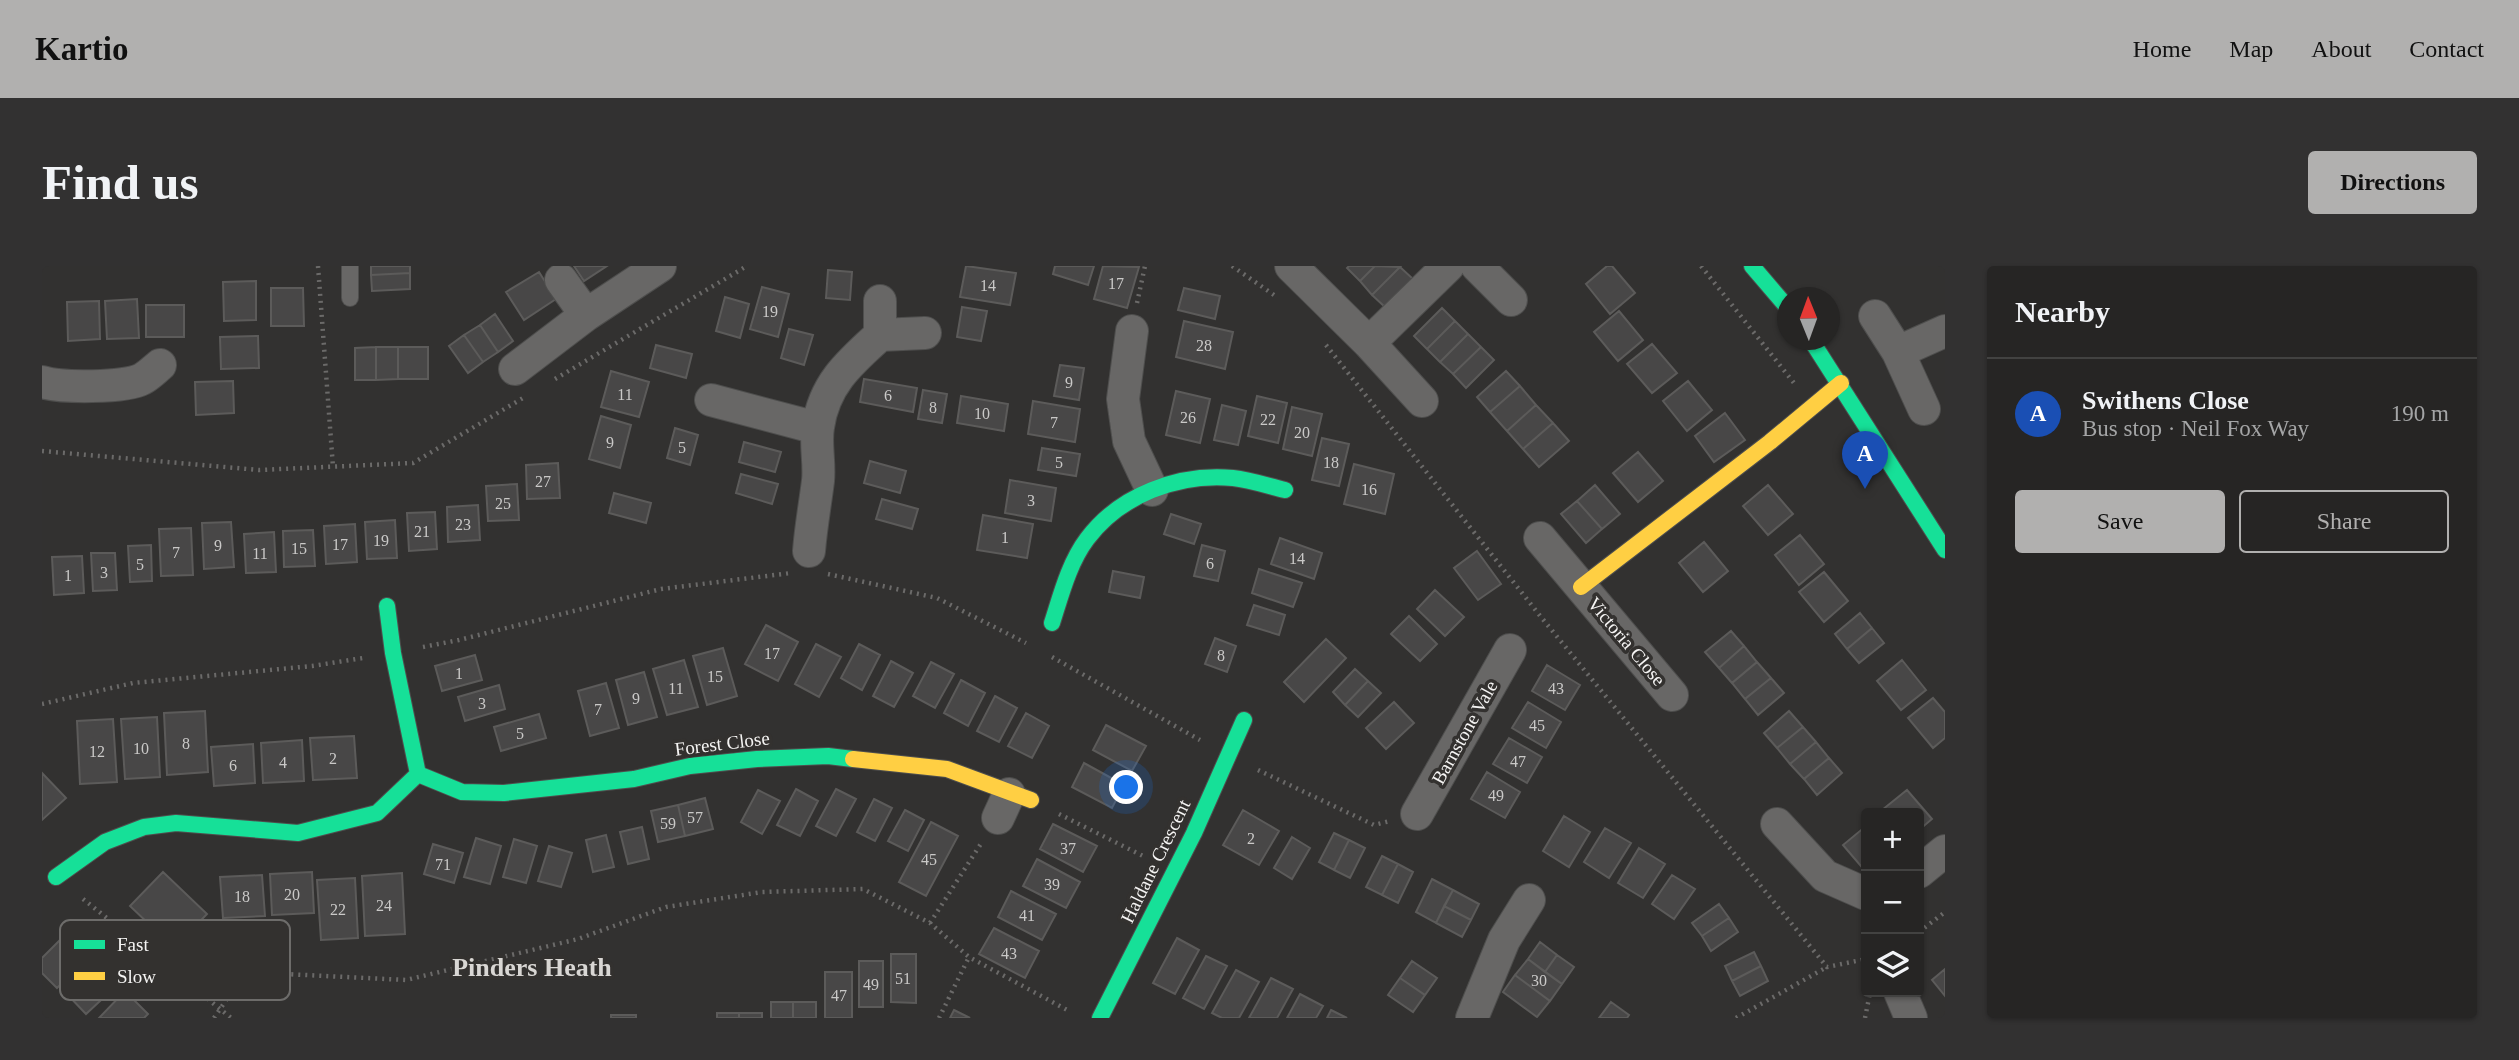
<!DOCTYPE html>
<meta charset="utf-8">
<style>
:root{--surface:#262524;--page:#323131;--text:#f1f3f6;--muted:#a4a5a6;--line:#424241;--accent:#b1b0af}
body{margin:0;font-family:Georgia,serif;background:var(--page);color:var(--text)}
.controls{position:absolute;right:21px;bottom:21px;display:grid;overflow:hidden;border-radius:7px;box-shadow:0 2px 5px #0004}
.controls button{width:63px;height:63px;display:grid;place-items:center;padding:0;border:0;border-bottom:2px solid var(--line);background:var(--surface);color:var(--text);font:35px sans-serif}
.compass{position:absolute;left:1735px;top:21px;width:63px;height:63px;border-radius:50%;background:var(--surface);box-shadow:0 2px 5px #0004;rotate:359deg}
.you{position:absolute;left:1085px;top:522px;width:24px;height:24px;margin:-18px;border:5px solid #fff;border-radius:50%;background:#1a73e8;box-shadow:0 0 0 10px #1a73e833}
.badge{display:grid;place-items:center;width:46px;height:46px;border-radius:50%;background:var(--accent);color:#fff;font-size:23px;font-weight:700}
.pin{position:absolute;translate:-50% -58px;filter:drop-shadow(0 2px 4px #0008)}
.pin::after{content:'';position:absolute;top:37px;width:24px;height:21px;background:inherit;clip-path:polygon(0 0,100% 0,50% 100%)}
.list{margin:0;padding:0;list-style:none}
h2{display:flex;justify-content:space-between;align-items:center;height:91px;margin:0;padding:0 28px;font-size:30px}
h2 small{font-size:23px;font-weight:400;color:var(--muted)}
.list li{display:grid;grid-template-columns:46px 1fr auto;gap:21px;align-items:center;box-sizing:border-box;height:112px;padding:0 28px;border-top:2px solid var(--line)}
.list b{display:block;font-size:26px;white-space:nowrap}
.list p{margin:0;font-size:23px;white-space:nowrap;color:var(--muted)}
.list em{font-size:23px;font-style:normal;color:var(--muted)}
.actions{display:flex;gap:14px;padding:21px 28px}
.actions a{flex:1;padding:16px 0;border:2px solid var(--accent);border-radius:7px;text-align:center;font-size:24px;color:var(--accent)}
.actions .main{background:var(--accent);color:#111}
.icon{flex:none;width:38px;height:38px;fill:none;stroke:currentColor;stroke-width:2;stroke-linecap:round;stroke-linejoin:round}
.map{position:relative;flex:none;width:1903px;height:752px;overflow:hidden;border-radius:7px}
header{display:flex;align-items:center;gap:42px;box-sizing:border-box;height:98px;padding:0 35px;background:var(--accent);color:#111}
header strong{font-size:33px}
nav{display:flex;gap:38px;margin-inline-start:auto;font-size:24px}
.intro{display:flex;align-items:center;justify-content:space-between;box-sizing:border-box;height:168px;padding:0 42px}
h1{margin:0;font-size:49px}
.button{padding:18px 32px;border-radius:7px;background:var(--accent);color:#111;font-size:24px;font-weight:700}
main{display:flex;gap:42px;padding:0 42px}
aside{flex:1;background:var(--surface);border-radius:7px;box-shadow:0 2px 5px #0004}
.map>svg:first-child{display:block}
.building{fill:#484747;stroke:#5c5b5a;stroke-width:2}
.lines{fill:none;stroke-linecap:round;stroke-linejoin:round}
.lane-casing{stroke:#4e4e4d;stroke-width:18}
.street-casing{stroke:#4e4e4d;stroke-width:34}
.fast-casing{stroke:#4e4e4d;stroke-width:18}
.slow-casing{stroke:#4e4e4d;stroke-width:18}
.path{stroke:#6b6a69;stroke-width:4.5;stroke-dasharray:2 5;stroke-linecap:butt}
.lane{stroke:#686766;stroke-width:16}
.street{stroke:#686766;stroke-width:32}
.fast{stroke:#16e098;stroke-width:16}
.slow{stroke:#ffcf43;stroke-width:16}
.labels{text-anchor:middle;stroke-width:7;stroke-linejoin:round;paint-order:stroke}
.number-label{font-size:16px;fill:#cac9c8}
.street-label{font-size:19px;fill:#f5f4f3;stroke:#33312f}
.district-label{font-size:26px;font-weight:bold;fill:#d9d7d4;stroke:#33312f}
.key{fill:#33312f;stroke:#6d6c6a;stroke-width:2}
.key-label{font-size:19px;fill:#f5f4f3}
</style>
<header>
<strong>Kartio</strong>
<nav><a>Home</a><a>Map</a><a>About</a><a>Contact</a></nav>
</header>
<div class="intro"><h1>Find us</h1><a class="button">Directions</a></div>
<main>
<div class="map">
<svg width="1903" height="752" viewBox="0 0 1903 752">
<rect width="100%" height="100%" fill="#323130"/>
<path class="building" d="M329,0h39v7l-39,2z
M532,0h33l-23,15z
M924,0l50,7 -6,32 -50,-8z
M1013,0h39l-6,19 -35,-11z
M1061,0l36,1 -12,41 -33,-9z
M1307,0h26l-15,15 -13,-13z
M1333,0l25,1 -28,28 -12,-14z
M1565,0h5l23,27 -25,21 -24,-30z
M1358,1l13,12 -28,28 -13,-12z
M786,4l24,2 -2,28 -24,-2z
M497,6l17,27 -32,21 -18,-28z
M368,7v16l-38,2 -1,-16z
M214,15v39l-32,1 -1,-39z
M720,21l27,7 -11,43 -28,-8z
M229,22h32l1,38h-33z
M1142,22l36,8 -5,23 -37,-9z
M683,31l24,7 -9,34 -24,-7z
M95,33l2,39 -32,1 -2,-38z
M57,35l1,38 -32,2 -1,-39z
M104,39h38v32h-38z
M920,41l25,4 -6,30 -24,-4z
M1400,42l13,13 -28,28 -13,-13z
M1577,45l24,29 -25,21 -24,-29z
M453,48l18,27 -15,11 -18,-27z
M1142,55l49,11 -8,37 -49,-12z
M1413,55l13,13 -28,28 -13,-13z
M438,59l18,27 -15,10 -19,-27z
M747,63l24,6 -9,30 -23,-7z
M1426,68l13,13 -28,27 -13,-12z
M422,69l19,27 -15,11 -19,-27z
M216,70l1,32 -38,1 -1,-32z
M1610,78l25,29 -25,20 -25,-29z
M614,79l36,9 -6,24 -36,-10z
M334,81v33h-21v-32z
M334,81h22v32l-22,1z
M356,81h30v32h-30z
M1439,81l13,13 -28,28 -13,-14z
M1018,99l24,3 -5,32 -25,-4z
M569,105l38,11 -10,35 -38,-10z
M1464,105l14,15 -30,26 -13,-15z
M822,113l53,9 -4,24 -53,-10z
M191,115l1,32 -38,2 -1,-33z
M1646,115l24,29 -25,21 -24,-30z
M1478,120l16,19 -29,26 -17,-19z
M881,124l24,4 -5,29 -24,-4z
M1134,125l34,8 -10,44 -34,-8z
M919,130l47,8 -4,27 -47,-8z
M1215,130l30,7 -9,40 -30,-7z
M991,135l47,8 -5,33 -47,-8z
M1180,139l24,6 -8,34 -24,-5z
M1494,139l17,18 -30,26 -16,-18z
M1250,141l30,7 -10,42 -29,-7z
M1683,147l20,27 -31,22 -19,-26z
M559,150l30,9 -11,43 -31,-9z
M1511,157l16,18 -30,26 -16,-18z
M633,162l23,7 -8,30 -23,-7z
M1280,172l27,6 -10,42 -27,-6z
M702,176l37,10 -6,20 -36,-10z
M1000,182l38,6 -4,22 -38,-6z
M1596,186l25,29 -25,21 -25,-29z
M828,195l36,10 -6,22 -36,-10z
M516,197l2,35 -33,1 -1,-34z
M1312,198l40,10 -9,40 -41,-10z
M699,208l37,10 -6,20 -36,-11z
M968,214l46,8 -5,33 -46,-8z
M475,218l2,36 -31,1 -2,-35z
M1553,219l25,29 -18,15 -25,-28z
M1726,219l25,29 -25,21 -25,-29z
M572,227l37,10 -5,20 -37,-10z
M840,233l36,10 -6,20 -36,-10z
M1535,235l25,28 -16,14 -25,-29z
M436,239l2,35 -32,2 -1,-35z
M393,246l2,37 -28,2 -2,-38z
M1129,248l30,10 -7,20 -30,-10z
M941,249l50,9 -6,34 -50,-8z
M353,254l2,38 -30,1 -2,-37z
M189,256l3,45 -30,2 -2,-46z
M313,258l2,38 -31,2 -2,-38z
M149,262l2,47 -32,1 -2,-47z
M271,264l2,36 -31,1 -1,-36z
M232,266l2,40 -30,1 -2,-39z
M1758,269l24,29 -25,21 -24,-30z
M1238,272l42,15 -8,26 -43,-15z
M1662,276l24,29 -25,21 -24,-29z
M109,279l1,36 -22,1 -2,-36z
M1160,279l23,6 -7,30 -24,-5z
M1435,285l24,33 -23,16 -24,-32z
M49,287h24l2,37 -24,1z
M40,290l2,37 -30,2 -2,-38z
M1217,303l43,14 -9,24 -41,-14z
M1071,305l31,6 -4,21 -31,-6z
M1782,306l24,29 -24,21 -25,-30z
M1393,324l29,27 -19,19 -28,-27z
M1212,339l31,10 -6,20 -32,-10z
M1818,347l12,15 -25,21 -12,-15z
M1367,350l28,28 -17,17 -29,-27z
M724,359l32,17 -20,39 -33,-17z
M1830,362l12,15 -25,20 -12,-14z
M1689,365l13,15 -25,22 -14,-16z
M1173,372l21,8 -9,26 -22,-8z
M1284,373l20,19 -42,44 -20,-20z
M774,378l25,13 -22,40 -24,-13z
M817,378l21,11 -18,35 -21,-12z
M1702,380l13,16 -25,21 -13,-15z
M681,382l14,48 -30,9 -14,-49z
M433,389l7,25 -40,11 -7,-25z
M642,394l14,47 -31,8 -14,-46z
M1860,394l24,30 -25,20 -24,-29z
M849,395l22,12 -19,34 -21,-11z
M889,396l23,12 -19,34 -22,-12z
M1715,396l14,16 -26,21 -13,-16z
M1505,399l33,20 -15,25 -33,-19z
M1313,403l13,12 -23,24 -12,-13z
M602,406l13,45 -29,8 -12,-45z
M1729,412l13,15 -26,22 -13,-16z
M919,414l24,13 -17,33 -24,-13z
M1326,415l13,12 -23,24 -13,-12z
M564,417l13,45 -29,8 -12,-45z
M457,419l6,24 -40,12 -7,-24z
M953,430l22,12 -18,34 -22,-11z
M1891,432l12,14v26l-12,10 -25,-30z
M1352,436l20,21 -28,26 -20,-21z
M1486,436l33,20 -15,26 -34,-20z
M163,445l3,61 -41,3 -3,-62z
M1747,445l14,16 -26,21 -13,-15z
M984,447l23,13 -17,32 -24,-12z
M497,448l7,24 -45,13 -7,-24z
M115,451l3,60 -35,2 -4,-60z
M71,453l4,63 -37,2 -3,-63z
M1064,459l40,21 -14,25 -39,-21z
M1761,461l13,15 -26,22 -13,-16z
M312,470l3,42 -44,2 -3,-42z
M1467,472l33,19 -15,26 -34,-19z
M260,474l2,41 -41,2 -2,-40z
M1774,476l13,16 -25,21 -14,-15z
M211,478l2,39 -41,3 -3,-39z
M1787,492l13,15 -25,22 -13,-16z
M1042,497l40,22 -12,23 -40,-21z
M1445,506l33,20 -15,26 -34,-19z
M0,507l24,25 -24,22z
M754,523l22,12 -18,35 -23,-11z
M794,523l20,10 -20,37 -20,-10z
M716,524l22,11 -18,33 -21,-12z
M1865,524l25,29 -13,11v-17h-34l-3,-3z
M663,532l8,31 -28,7 -7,-31z
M832,533l18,9 -17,33 -18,-9z
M636,539l7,31 -27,6 -7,-31z
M863,544l19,10 -16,31 -20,-10z
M1201,544l36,21 -20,34 -36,-20z
M1522,550l26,16 -21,35 -26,-16z
M889,556l27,14 -32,60 -27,-14z
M1011,558l44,22 -14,26 -43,-23z
M1824,560v46l-23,-27z
M600,561l7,32 -21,5 -8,-32z
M1563,562l26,15 -22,35 -25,-16z
M1292,567l15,7 -15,30 -15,-8z
M564,569l8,32 -21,5 -7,-32z
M1250,571l18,11 -18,31 -18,-11z
M434,572l25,8 -11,38 -26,-7z
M472,573l23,7 -11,37 -23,-6z
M1307,574l16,8 -15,30 -16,-8z
M391,578l30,9 -9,30 -30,-9z
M507,580l23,7 -11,34 -23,-6z
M1597,582l26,16 -22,34 -25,-15z
M1340,590l16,8 -16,31 -16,-8z
M995,593l43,23 -14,26 -43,-22z
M1356,598l15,8 -15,31 -16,-8z
M121,606l44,42 -33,34 -44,-42z
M270,606l2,41 -42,2 -2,-41z
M360,607l3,61 -40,2 -3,-60z
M220,609l3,41 -42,2 -3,-41z
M1630,609l23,14 -21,30 -22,-15z
M313,612l3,60 -37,2 -4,-60z
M1390,613l21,11 -17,33 -20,-11z
M1411,624l26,14 -8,16 -27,-14z
M969,625l45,23 -14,26 -44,-23z
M1677,638l10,14 -27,18 -10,-13z
M1402,640l27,14 -9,17 -26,-14z
M1687,652l9,14 -27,19 -9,-15z
M952,662l45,23 -14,27 -46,-24z
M22,670l23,22 -30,30 -15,-15v-15z
M1135,672l22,12 -24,44 -22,-11z
M1498,676l17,13 -12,17 -17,-13z
M1712,686l7,14 -29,15 -7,-15z
M849,688h25v49l-25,-1z
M1515,689l17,12 -12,17 -17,-12z
M1164,690l21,10 -23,43 -21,-11z
M1486,693l34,25 -12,17 -35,-26z
M817,695h24v46h-24z
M1370,695l25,17 -12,17 -25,-17z
M51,699l21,23 -28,26 -21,-22z
M1719,700l7,15 -28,15 -8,-15z
M1903,703v27l-13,-16z
M1194,704l23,12 -20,36h-17l-10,-5z
M783,706h27v46h-27z
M1473,709l35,26 -13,16 -34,-25z
M1229,712l22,11 -16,29h-28z
M1358,712l25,17 -12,17 -25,-17z
M83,725l23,23 -4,4h-45z
M1258,728l23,12 -7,12h-29z
M729,736h22v16h-22z
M751,736h23v16h-23z
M1569,736l18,13 -2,3h-28z
M912,744l16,8h-20z
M1289,744l16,8h-20z
M675,747h22v5h-22z
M697,747h23v5h-23z
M569,749h25v3h-25z"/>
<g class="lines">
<g class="lane-casing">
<path id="lane" d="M308,0v32"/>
</g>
<g class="street-casing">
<path id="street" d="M1249,0l78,77 53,58
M1435,0l34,34
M519,14l25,35
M1833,50l23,36 26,57
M1090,65l-9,68 6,42 23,49
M838,69v-34
M1327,77l79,-77
M1856,86l47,-21
M473,103l71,-54 74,-49
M0,116c18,6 84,6 100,-3 6,-3 12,-9 18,-14
M669,134l106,28
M1498,272l132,157
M767,285c2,-25 6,-46 9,-70 2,-18 -3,-37 0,-54 6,-43 32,-65 62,-92l45,-2
M1375,548l93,-164
M956,552l11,-24
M1735,558l48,52 41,18
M1877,606l26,-21
M1858,726l11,26
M1430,752l32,-78 25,-40"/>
</g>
<g class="fast-casing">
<path id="fast" d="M1710,0l35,41
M1769,74l134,210
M345,340l6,47 25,121 44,18 42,1 130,-14 56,-13 67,-7 71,-3 25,3
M1010,357c9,-28 17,-60 35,-84 33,-44 91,-66 146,-61 18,2 35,8 52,12
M14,611l49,-35 39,-15 32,-4 122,10 79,-20 41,-39
M1058,752l94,-185 50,-113"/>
</g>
<g class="slow-casing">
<path id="slow" d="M1539,321l189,-145 71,-59
M811,493l94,10 84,31"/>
</g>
<path class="path" d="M276,0l15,201
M1190,0l42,29
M1659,0l93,117
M1095,37l8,-37
M1284,79l215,272 286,350 39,-8
M513,113l192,-113
M0,185l217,19 154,-7 110,-65
M786,308l109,24 89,45
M381,381l36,-7 202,-51 130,-16
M1010,391l148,83
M0,438l91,-21 179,-17 51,-8
M1216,504l116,55 16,-4
M1017,548l86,43
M41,633l79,63 83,10 161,8 172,-41 88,-32 96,-15 101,-3 67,34 39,34 100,54
M888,657l52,-81
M1877,666l26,-20
M122,697l67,55
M172,752l31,-46
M897,752l30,-61
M1694,752l91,-51
M1823,752l5,-25"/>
<use href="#lane" class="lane"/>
<use href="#street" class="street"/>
<use href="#fast" class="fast"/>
<use href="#slow" class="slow"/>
</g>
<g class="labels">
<g class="number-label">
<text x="1074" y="23">17</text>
<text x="946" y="25">14</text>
<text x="728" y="51">19</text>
<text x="1162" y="85">28</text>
<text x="1027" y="122">9</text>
<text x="583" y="134">11</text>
<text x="846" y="135">6</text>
<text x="891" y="147">8</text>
<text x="940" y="153">10</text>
<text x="1146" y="157">26</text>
<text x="1226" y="159">22</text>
<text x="1012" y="162">7</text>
<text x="1260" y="172">20</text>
<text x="568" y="182">9</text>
<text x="640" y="187">5</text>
<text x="1017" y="202">5</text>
<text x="1289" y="202">18</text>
<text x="501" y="221">27</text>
<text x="1327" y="229">16</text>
<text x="989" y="240">3</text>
<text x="461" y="243">25</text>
<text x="421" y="264">23</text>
<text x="380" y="271">21</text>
<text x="963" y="277">1</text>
<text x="339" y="280">19</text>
<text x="298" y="284">17</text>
<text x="176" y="285">9</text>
<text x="257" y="288">15</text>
<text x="134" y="292">7</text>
<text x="218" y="293">11</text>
<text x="1255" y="298">14</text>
<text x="1168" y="303">6</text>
<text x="98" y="304">5</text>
<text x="62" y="312">3</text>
<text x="26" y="315">1</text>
<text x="730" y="393">17</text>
<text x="1179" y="395">8</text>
<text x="417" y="413">1</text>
<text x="673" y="416">15</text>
<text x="634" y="428">11</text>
<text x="1514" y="428">43</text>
<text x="594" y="438">9</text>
<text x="440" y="443">3</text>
<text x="556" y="449">7</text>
<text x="1495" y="465">45</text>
<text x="478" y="473">5</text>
<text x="144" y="483">8</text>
<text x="99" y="488">10</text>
<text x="55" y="491">12</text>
<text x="291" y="498">2</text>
<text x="1476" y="501">47</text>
<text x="241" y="502">4</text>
<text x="191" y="505">6</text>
<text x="1454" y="535">49</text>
<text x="653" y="557">57</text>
<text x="626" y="563">59</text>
<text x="1209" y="578">2</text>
<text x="1026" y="588">37</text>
<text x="887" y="599">45</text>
<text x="401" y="604">71</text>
<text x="1010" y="624">39</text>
<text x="250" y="634">20</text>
<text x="200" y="636">18</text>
<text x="342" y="645">24</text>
<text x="296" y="649">22</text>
<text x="985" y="655">41</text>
<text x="967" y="693">43</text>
<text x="861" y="718">51</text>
<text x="1497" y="720">30</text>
<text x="829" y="724">49</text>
<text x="797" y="735">47</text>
</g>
<g class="street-label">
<text transform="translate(1585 375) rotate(50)" y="7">Victoria Close</text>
<text transform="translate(1422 466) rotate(-61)" y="7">Barnstone Vale</text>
<text transform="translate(680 477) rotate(-7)" y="7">Forest Close</text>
<text transform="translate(1113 595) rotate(-64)" y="7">Haldane Crescent</text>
</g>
<g class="district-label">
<text x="490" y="710">Pinders Heath</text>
</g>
</g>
<rect x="18" y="654" width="230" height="80" rx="10" class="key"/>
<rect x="32" y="674" width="31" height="9" fill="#16e098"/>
<rect x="32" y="706" width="31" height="8" fill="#ffcf43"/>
<g class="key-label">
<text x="75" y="685">Fast</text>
<text x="75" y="717">Slow</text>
</g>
</svg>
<div class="controls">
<button>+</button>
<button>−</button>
<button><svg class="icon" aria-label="layers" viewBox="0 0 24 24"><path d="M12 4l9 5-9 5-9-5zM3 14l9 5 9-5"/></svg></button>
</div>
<svg class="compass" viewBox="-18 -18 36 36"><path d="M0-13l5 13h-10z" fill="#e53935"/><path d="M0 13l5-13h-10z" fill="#a4a5a6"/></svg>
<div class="you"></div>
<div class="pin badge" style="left:1823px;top:223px;background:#1a4fb4">A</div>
</div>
<aside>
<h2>Nearby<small></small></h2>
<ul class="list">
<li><span class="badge" style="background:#1a4fb4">A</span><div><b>Swithens Close</b><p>Bus stop · Neil Fox Way</p></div><em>190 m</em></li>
</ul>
<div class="actions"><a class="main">Save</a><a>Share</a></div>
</aside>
</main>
